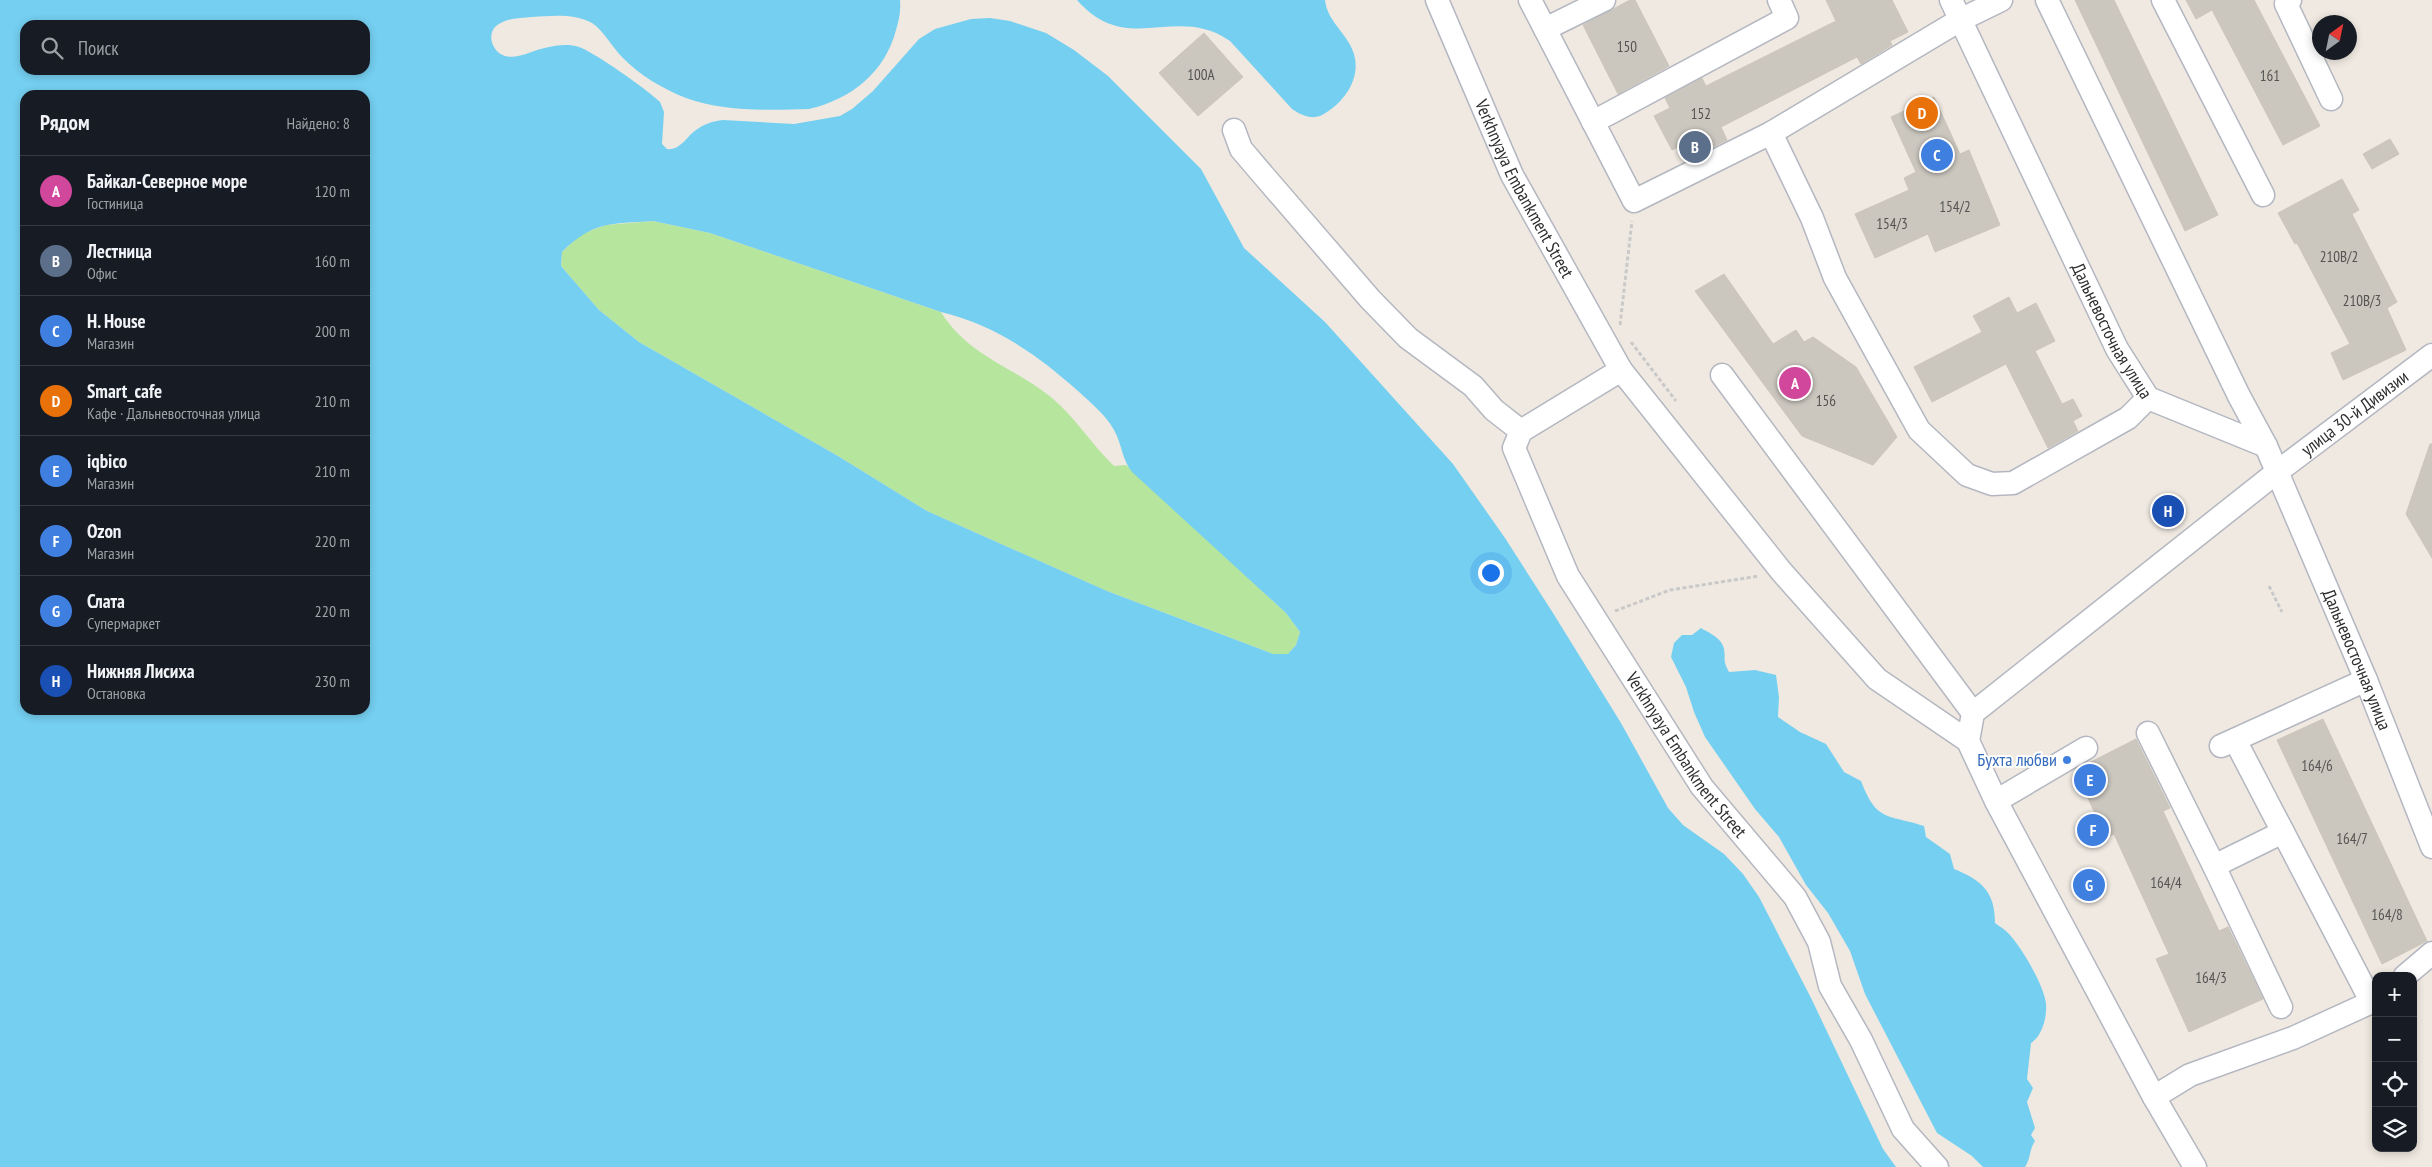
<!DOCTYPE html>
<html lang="ru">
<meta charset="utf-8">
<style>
:root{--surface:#171b24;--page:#20242c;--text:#f1f3f6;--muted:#9ea1a6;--line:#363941;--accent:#d93025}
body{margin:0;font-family:"PT Sans Narrow",sans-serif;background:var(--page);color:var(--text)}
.controls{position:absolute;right:15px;bottom:15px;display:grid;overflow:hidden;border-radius:10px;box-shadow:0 2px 8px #0003}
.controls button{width:45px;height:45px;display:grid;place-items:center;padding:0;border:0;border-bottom:1px solid var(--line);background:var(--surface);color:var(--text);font:25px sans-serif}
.compass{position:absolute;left:2312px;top:15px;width:45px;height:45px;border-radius:50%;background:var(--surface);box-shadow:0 2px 8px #0003;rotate:33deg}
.you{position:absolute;left:1490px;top:572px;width:18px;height:18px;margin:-12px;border:4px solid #fff;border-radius:50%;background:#1a73e8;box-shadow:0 0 0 8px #1a73e833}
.badge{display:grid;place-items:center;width:32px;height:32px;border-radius:50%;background:var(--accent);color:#fff;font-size:16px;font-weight:700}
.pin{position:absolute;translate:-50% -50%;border:2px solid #fff;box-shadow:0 1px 5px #0006}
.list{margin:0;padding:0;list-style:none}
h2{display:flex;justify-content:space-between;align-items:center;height:65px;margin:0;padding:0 20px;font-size:21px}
h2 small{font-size:16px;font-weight:400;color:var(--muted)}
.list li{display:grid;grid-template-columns:32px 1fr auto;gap:15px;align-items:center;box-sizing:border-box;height:70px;padding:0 20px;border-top:1px solid var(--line)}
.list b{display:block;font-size:19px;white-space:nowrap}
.list p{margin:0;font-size:16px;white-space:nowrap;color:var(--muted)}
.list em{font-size:16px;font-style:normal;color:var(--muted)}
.icon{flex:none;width:28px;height:28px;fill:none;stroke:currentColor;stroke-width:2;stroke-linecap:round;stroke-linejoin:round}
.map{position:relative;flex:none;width:2432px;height:1167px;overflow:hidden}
.search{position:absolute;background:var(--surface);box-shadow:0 2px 8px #0003;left:20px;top:20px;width:350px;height:55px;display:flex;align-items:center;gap:12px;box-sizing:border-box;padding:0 18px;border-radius:15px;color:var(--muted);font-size:19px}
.panel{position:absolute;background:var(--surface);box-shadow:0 2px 8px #0003;left:20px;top:90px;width:350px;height:625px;border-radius:15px}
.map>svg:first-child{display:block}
.green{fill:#b6e59e}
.water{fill:#75cff0;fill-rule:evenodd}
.building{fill:#cbc7bf;stroke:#cbc5ba}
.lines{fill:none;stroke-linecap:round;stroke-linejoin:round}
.minor-casing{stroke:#b4b7c1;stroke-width:25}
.path{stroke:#c9c9c9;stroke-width:3;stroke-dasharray:4 2.5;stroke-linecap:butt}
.minor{stroke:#fff;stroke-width:22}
.shop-dot{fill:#3f7fe0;stroke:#fff;stroke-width:2}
.labels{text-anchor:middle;stroke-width:4;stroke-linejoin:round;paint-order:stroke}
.number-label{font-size:15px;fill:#555452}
.street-label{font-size:18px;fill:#2e2e2e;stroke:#fff}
.shop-label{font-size:18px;fill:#366cbe;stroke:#fff;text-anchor:end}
</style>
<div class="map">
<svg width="2432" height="1167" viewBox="0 0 2432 1167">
<rect width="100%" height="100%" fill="#efe9e1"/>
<path class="green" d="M653,221l57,12 231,79c27,44 73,55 111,86 24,20 39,46 62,68l12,-1 160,148 14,19 -4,13 -8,9h-15l-166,-63 -180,-80 -89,-55 -199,-114 -40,-32 -38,-44 1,-14 19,-18 25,-9z"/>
<path class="water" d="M0,0h900c1,11 -1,20 -4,30 -11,42 -44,69 -87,79 -40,1 -85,3 -123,-11 -23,-9 -47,-23 -64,-41 -10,-10 -18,-26 -30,-34 -18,-10 -41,-7 -60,-6 -12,1 -26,1 -36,9 -10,9 -3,27 9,30 13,4 30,-7 44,-9 10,-2 20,-3 30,0 15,5 69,43 81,55l4,10 -2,32 5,5c13,2 20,-13 29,-19 8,-6 17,-9 27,-10l71,4 46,-8 12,-7 21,-18 46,-52 16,-10 36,-10 19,-1 20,3 36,12 28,17 34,26 93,93 43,79 81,74 128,142 52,74 48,75 68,110 47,85 15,17 41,29 19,20 16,23 52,101 72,151 13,18h-1896zM25,25h340v45h-340zM25,95h340v615h-340zM653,221l57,12 231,79c54,13 97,43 137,79 13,12 28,24 36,39 8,14 8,30 18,42l154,141 14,19 -4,13 -8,9h-15l-166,-63 -180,-80 -89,-55 -199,-114 -40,-32 -38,-44 1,-14c31,-31 49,-28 91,-31z
M1077,0h248c2,18 15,28 24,43 16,26 1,54 -22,69 -12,9 -23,5 -35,-3l-62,-68c-55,-38 -102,17 -153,-41z
M1701,628c8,5 21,10 23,21 2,12 -2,10 5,23l26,-2 21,5 3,22 -1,20 22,15 26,12 18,28 17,9c16,42 27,33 63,45l2,11 24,17 4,15c27,11 41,22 41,54 4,3 9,6 12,9 13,12 38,55 39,72 1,14 -4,32 -15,39l-4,36 6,9 -6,14 8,26 -4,7 4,6c-6,9 -4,17 -10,26h-42l-11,-11 -35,-23 -72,-139 -15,-43 -22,-38 -22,-28 -27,-48 -24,-28 -50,-72 -11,-25 -8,-25 -15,-30 3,-14 8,-8h10z"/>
<path class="building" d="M1630,0h5l34,66 -51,28 -35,-69z
M1826,0h66l16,32 -18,9 2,4 -31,19 -4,-7 -136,70 6,13 -29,14 -7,-14 -19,10 -18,-34 16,-8 -5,-10 37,-20 4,8 130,-65z
M2075,0h39l104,215 -33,16z
M2186,0h68l66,126 -37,19 -71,-135 -16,9z
M1204,33l39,44 -45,39 -39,-43z
M1934,97l26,57 9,-4 31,75 -65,27 -7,-18 -53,24 -20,-44 54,-24 -5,-12 12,-6 -25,-55z
M2390,139l9,15 -27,15 -9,-15z
M2342,179l17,31 -7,4 45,88 -10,6 19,42 -63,30 -12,-27 19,-9 -53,-101 -2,1 -17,-31z
M1724,274l49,70 23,-14 8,12 9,-5 43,30 41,70 -24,28 -71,-29 -107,-145z
M2009,297l8,16 19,-10 19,38 -20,10 27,53 11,-5 9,17 -9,5 5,10 -30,17 -42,-84 -74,38 -18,-35 68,-35 -9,-16z
M2430,444h2v114l-26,-44z
M2323,719l104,222 -45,23 -105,-224z
M2136,739l34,69 -7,3 56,120 9,-4 35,72 -74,33 -33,-73 13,-5 -55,-120 -8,3 -31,-67z"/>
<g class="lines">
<g class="minor-casing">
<g id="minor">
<path id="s1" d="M1437,0l75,175 109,195 160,201 96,108 91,62 28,60 158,296 41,70"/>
<path d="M1530,0l104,201 137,-68 189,-113 41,-20"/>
<path id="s2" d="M1951,0l166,349 31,49 118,48 100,234 66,167"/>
<path d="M2047,0l192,396 27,50"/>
<path d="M2163,0l100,195"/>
<path d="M2290,0l-4,4 45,95"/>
<path d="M1545,29l59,-29"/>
<path d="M1593,122l194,-104 -8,-18"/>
<path d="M1234,130l7,19 23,27 106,123 38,39 65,48 21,24 27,21"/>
<path d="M1771,133l41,85 23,60 84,152 48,45 25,9 21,-1 115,-65 20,-20"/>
<path id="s3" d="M1621,370l-100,61 -7,17 54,128 134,211 93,110 24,45 11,44 31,54 42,89 34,38"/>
<path d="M1722,375l251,338"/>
<path d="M2148,733l66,133"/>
<path d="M2235,740l137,263"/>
<path id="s4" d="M1968,741l5,-28 304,-241 155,-117"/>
<path d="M2221,746l145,-66"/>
<path d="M1996,801l90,-53"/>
<path d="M2405,976l27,-23"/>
<path d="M2281,1007l-67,-141 69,-34"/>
<path d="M2154,1097l36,-22 103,-37 83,-38"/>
</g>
</g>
<path class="path" d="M1620,325l12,-104
M1631,342l45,59
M2269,586l13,26
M1615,611l55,-21 89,-14"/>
<use href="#minor" class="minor"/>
</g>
<circle class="shop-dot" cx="2067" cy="760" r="5"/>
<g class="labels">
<g class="number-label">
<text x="1627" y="52">150</text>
<text x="1201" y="80">100А</text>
<text x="2270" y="81">161</text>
<text x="1701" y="119">152</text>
<text x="1955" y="212">154/2</text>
<text x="1892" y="229">154/3</text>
<text x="2339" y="262">210В/2</text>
<text x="2362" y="306">210В/3</text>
<text x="1826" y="406">156</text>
<text x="2317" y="771">164/6</text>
<text x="2352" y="844">164/7</text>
<text x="2166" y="888">164/4</text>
<text x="2387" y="920">164/8</text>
<text x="2211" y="983">164/3</text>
</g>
<g class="street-label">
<text dy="6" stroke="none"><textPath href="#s1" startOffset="208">Verkhnyaya Embankment Street</textPath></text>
<text dy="6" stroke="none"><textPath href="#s2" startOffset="368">Дальневосточная улица</textPath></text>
<text dy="6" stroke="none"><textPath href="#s4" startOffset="514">улица 30-й Дивизии</textPath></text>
<text dy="6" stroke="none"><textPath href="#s2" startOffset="804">Дальневосточная улица</textPath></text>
<text dy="6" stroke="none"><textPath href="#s3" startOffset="489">Verkhnyaya Embankment Street</textPath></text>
</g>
<g class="shop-label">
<text x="2057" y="766">Бухта любви</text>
</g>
</g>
</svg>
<div class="controls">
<button>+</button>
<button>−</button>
<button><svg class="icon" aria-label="locate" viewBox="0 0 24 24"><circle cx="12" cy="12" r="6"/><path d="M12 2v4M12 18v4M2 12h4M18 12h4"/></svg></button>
<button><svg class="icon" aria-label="layers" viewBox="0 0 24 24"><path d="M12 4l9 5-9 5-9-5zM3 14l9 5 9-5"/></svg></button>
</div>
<svg class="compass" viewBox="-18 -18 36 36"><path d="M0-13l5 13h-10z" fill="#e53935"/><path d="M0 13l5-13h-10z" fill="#9ea1a6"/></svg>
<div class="you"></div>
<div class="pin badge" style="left:1795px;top:383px;background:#d1479c">A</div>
<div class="pin badge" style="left:1695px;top:147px;background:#5c6f8a">B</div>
<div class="pin badge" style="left:1937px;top:155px;background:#3f7fe0">C</div>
<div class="pin badge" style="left:1922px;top:113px;background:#e8710a">D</div>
<div class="pin badge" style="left:2090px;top:780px;background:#3f7fe0">E</div>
<div class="pin badge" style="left:2093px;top:830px;background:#3f7fe0">F</div>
<div class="pin badge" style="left:2089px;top:885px;background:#3f7fe0">G</div>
<div class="pin badge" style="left:2168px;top:511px;background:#1a4fb4">H</div>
<div class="search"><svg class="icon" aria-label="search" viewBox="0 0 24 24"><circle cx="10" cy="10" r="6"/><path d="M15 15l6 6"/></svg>Поиск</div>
<section class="panel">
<h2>Рядом<small>Найдено: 8</small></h2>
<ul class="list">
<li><span class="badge" style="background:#d1479c">A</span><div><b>Байкал-Северное море</b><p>Гостиница</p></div><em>120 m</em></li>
<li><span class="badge" style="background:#5c6f8a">B</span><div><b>Лестница</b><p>Офис</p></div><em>160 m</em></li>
<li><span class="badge" style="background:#3f7fe0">C</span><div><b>H. House</b><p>Магазин</p></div><em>200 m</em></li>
<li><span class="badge" style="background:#e8710a">D</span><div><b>Smart_cafe</b><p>Кафе · Дальневосточная улица</p></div><em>210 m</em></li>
<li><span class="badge" style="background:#3f7fe0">E</span><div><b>iqbico</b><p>Магазин</p></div><em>210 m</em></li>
<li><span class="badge" style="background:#3f7fe0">F</span><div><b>Ozon</b><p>Магазин</p></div><em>220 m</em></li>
<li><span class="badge" style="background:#3f7fe0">G</span><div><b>Слата</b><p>Супермаркет</p></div><em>220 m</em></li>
<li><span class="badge" style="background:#1a4fb4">H</span><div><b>Нижняя Лисиха</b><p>Остановка</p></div><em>230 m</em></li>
</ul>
</section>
</div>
